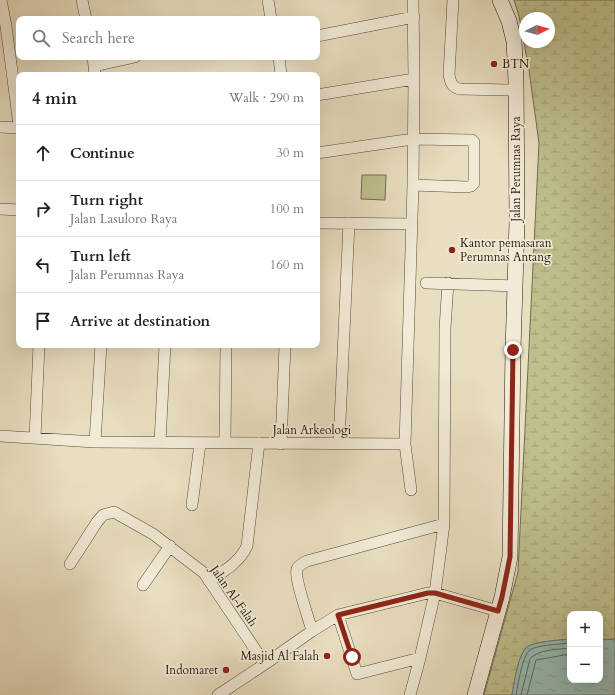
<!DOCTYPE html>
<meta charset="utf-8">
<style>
:root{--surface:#fff;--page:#f2f2f2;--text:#202124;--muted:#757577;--line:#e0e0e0}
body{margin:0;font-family:Cardo,serif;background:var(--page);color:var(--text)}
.controls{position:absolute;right:12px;bottom:12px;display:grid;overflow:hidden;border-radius:8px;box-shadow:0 4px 16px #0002}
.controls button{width:36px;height:36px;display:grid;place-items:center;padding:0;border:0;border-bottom:1px solid var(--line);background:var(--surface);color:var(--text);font:20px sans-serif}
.compass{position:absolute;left:519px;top:12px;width:36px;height:36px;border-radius:50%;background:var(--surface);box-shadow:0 4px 16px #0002;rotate:85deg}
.stop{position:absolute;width:12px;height:12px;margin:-9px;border:3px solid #8f2418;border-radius:50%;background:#fff}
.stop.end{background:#8f2418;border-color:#fff;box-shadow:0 1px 4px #0008}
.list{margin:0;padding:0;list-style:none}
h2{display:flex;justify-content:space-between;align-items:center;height:52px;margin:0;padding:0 16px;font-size:17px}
h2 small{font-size:13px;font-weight:400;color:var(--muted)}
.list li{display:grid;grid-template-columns:26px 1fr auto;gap:12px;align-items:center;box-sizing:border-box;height:56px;padding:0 16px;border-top:1px solid var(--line)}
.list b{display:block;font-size:15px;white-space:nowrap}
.list p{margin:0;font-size:13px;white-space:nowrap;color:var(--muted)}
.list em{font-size:13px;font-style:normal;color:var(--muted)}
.icon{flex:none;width:22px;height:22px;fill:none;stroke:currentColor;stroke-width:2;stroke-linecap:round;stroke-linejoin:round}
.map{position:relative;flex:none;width:615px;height:695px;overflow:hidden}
.search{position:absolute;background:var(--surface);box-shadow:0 4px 16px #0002;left:16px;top:16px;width:304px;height:44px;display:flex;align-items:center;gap:10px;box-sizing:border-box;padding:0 14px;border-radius:8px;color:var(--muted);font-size:15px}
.panel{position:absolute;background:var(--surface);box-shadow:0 4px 16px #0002;left:16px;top:72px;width:304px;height:276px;border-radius:8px}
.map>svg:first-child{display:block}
.grass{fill:#bebf8d;stroke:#726c50}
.wetland{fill:url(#wetland-marsh);stroke:#726c50;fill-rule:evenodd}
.water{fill:url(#water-ripples);stroke:#6a7b74}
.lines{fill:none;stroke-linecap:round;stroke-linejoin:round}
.shore{stroke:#5f6a64;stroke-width:1}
.street-casing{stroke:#584a3e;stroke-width:12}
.secondary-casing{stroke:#271913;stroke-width:16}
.street{stroke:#f1ead6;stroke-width:11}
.secondary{stroke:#f1ead6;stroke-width:15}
.route{stroke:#8f2418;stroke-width:5}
.poi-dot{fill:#8f2418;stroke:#f1ead6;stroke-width:1.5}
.labels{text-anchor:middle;stroke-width:3.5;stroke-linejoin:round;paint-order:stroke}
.poi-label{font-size:12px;fill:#271913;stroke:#f1ead6;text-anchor:start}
.street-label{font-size:12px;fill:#271913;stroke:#f1ead6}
</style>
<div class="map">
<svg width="615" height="695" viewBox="0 0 615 695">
<defs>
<pattern id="wetland-marsh" width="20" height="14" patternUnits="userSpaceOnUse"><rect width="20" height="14" fill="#bebf8d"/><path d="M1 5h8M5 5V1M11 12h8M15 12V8" fill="none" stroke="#a3a479"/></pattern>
<pattern id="water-ripples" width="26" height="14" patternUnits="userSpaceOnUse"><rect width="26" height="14" fill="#97bcb5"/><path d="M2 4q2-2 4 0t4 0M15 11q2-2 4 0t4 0" fill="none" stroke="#82a19b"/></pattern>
</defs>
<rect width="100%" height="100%" fill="#e9dec0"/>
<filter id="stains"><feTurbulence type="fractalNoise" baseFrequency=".005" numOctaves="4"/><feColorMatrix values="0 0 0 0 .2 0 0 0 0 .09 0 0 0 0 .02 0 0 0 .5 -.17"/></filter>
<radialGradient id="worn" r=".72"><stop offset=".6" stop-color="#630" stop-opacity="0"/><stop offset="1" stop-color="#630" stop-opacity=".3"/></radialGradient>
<path class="grass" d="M362,175h24l-1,25 -24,-1z"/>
<path class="wetland" d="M514,0h101v639l-15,1v-26h-30v25c-9,1 -37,3 -43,8 -9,8 -13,36 -15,48h-28l34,-123 21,-429 -10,-73 -10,-54zM525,18h24v24h-24z"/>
<path class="water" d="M570,639v41h30v-40l15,-1v56h-103c2,-12 6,-40 15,-48 6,-5 34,-7 43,-8z"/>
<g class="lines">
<path class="shore" d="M516,695c2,-10 6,-39 14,-45 6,-5 31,-6 40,-7
M521,695l9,-36c6,-9 29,-10 40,-11
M527,695l9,-35 34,-6"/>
<g class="street-casing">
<path id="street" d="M1,0l5,26 13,99
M82,0l4,19
M268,0l3,19
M453,0l-4,75c2,8 2,11 10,14l57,1
M317,36l97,-19
M93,57l2,18
M279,57l2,18
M94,66l41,-9
M317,95l97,-16
M0,127l19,1
M317,153l96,-14 59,1 2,2v41l-3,3 -4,1 -54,-2
M0,209l19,1
M317,223l94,1
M426,283l88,3
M0,436l95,6 310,2 8,-259 1,-106 -1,-79
M35,438l4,-93
M95,442l6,-97
M160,442l5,-97
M225,443l1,-98
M339,443l10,-220
M281,444l4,-99
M405,444l6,46
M192,505l8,-61
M70,564l27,-42 6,-7 11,-3 39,22 51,39 61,91
M209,581c15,-10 30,-18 38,-35l12,-103
M143,585l27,-39
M338,615l19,59 63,-16
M312,631c-3,-12 -18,-53 -15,-62 2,-4 6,-6 10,-8l137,-37
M218,695l47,-31 47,-33 26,-16 90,-22h7l63,18
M410,695l10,-37 15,-65 9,-69 1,-196 3,-45"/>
</g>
<g class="secondary-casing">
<path id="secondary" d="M475,695l27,-98 8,-40 3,-207 4,-128 -1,-141 -2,-40 -5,-20 -9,-21"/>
</g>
<use href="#street" class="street"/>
<use href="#secondary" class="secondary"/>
</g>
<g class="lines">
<path class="route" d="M352,657l-14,-42 90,-22h7l63,18 4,-14 8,-40 3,-207"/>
</g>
<g class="poi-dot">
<circle cx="494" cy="64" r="4"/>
<circle cx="452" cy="250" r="4"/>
<circle cx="327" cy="656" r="4"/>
<circle cx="226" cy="670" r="4"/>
</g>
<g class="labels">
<g class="poi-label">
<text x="502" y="68">BTN</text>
<text x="460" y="247">Kantor pemasaran<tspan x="460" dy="14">Perumnas Antang</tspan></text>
<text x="319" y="660" text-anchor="end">Masjid Al Falah</text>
<text x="218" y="674" text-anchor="end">Indomaret</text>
</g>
<g class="street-label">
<text transform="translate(516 169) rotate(-90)" y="4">Jalan Perumnas Raya</text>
<text x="312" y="434">Jalan Arkeologi</text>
<text transform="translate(234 596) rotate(55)" y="4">Jalan Al-Falah</text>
</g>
</g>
<rect width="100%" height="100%" filter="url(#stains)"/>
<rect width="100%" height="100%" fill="url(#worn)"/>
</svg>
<div class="controls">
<button>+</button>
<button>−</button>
</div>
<svg class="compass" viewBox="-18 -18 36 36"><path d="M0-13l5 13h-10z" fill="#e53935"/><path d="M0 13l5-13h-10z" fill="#757577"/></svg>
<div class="stop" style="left:352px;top:657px"></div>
<div class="stop end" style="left:513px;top:350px"></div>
<div class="search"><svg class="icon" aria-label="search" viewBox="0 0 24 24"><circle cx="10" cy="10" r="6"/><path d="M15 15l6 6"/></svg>Search here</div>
<section class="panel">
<h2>4 min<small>Walk · 290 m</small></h2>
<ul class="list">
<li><svg class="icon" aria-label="ahead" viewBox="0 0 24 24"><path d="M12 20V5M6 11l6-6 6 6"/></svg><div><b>Continue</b></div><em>30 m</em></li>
<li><svg class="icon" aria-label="right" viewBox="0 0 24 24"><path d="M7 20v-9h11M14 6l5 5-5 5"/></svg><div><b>Turn right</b><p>Jalan Lasuloro Raya</p></div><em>100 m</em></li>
<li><svg class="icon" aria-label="left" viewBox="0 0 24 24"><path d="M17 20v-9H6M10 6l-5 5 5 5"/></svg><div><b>Turn left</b><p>Jalan Perumnas Raya</p></div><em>160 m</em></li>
<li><svg class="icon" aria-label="arrive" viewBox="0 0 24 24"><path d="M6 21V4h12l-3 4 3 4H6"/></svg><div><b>Arrive at destination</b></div></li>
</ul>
</section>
</div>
